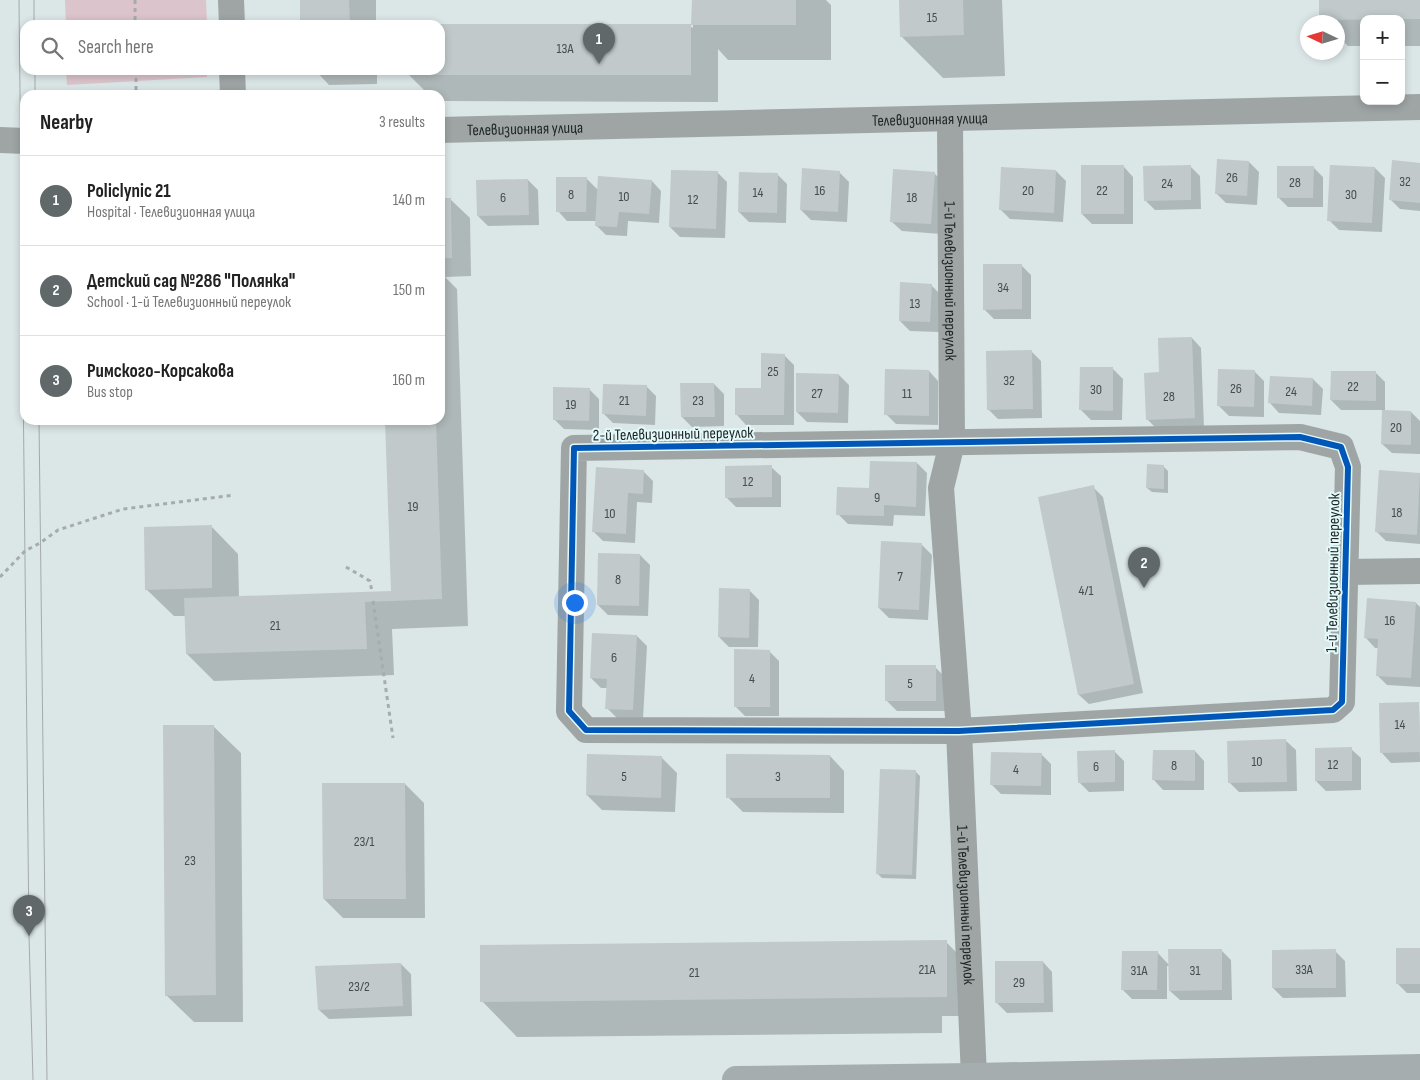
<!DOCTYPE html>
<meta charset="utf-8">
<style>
:root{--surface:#fff;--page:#f6f6f6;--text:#222;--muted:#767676;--line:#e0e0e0;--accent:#606869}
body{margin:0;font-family:"Sofia Sans Condensed",sans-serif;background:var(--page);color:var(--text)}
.controls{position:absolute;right:15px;top:15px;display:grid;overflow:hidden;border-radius:10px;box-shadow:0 2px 8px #0003}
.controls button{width:45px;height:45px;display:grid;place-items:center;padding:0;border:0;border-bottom:1px solid var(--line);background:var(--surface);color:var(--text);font:25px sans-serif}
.compass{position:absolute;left:1300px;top:15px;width:45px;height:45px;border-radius:50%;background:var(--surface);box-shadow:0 2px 8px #0003;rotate:274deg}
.you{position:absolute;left:574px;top:602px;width:18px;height:18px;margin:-12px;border:4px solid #fff;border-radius:50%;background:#1a73e8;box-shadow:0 0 0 8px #1a73e833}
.badge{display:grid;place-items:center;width:32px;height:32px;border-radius:50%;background:var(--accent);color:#fff;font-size:16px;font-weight:700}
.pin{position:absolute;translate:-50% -41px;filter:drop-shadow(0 1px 2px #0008)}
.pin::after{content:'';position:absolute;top:26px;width:18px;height:15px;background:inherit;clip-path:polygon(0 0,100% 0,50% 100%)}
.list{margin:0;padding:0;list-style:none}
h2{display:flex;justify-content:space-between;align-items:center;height:65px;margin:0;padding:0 20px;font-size:21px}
h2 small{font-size:16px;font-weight:400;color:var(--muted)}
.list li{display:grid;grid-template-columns:32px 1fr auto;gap:15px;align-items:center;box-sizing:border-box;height:90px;padding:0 20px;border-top:1px solid var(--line)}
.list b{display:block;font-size:19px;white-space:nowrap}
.list p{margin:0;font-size:16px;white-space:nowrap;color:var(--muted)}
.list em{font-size:16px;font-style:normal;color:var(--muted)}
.icon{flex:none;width:28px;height:28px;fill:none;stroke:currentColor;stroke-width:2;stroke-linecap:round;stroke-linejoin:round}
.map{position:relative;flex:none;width:1420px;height:1080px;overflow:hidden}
.search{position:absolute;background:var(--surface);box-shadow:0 2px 8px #0003;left:20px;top:20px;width:425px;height:55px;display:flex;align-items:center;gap:12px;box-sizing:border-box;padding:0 18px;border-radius:15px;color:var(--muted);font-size:19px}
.panel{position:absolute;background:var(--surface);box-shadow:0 2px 8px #0003;left:20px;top:90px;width:425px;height:335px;border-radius:15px}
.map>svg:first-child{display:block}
.green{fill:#dcc4cd}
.shadow{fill:#0003}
.building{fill:#c1c9ca}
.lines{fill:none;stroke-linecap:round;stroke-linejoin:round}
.path{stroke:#a6acac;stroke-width:3;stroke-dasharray:4 4;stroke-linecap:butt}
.street{stroke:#9fa5a5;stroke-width:26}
.secondary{stroke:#a6adae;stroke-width:28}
.tram{stroke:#a4aaac;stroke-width:1}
.cycleway-casing{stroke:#e4f9f9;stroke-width:9}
.cycleway{stroke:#0057b8;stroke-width:6}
.labels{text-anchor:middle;stroke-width:4;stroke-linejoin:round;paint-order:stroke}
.number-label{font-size:14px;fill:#464d4e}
.street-label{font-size:16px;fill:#1d2425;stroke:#e4f9f9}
</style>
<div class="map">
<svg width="1420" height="1080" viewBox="0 0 1420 1080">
<rect width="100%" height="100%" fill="#dbe6e7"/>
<path class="green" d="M65,0h141l1,25h-141z
M66,70h141v7l-140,8z"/>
<path class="shadow" d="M301,0h75v25h-74z
M693,0h133l5,5v55h-103l-10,-11v53l-278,-1v-6h-11l-21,-21v-4h32v-45l250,1 3,2z
M900,0h102l3,76 -62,2 -41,-41z
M1320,0h100v46h-19v-27h-37v27h-16l-10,-10v-14h-14l-4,-3z
M315,70h62v14l-48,1z
M1249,162l10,10 -2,33 -31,-2 -10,-10z
M1420,164v47l-20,-2 -10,-10z
M1190,166l10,10 1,33 -46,1 -10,-10z
M1124,167l9,10v47h-41l-10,-10z
M1313,167l10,10v30h-35l-10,-10z
M1375,168l10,10 -3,54 -43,-2 -10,-10z
M1056,171l10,10 -3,41 -53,-3 -10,-10z
M717,172l10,10 -2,56 -45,-1 -10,-10z
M839,172l10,10 -2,40 -36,-2 -10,-10z
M934,173l10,10 -3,51 -39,-3 -10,-9z
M777,174l10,10 -1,39 -37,-1 -10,-10z
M586,178l12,12 54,-9 9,10 -2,32 -31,-2 -1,15 -21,-1 -10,-10v-4h-29l-9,-10z
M528,180l10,10 1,35 -51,1 -10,-10z
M440,199h10l20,19 1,58 -26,1 12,12 11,337 -76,3 2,46 -180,6 -27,-27 -1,-38h-12l-28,-27 65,-63 27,28 1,43 153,-5 -6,-172h54z
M1021,265l10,10v44h-37l-10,-10z
M931,285l10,10 -1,37 -30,-1 -10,-10z
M1192,338l9,10 3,80 -47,1 -10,-10z
M1031,351l10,10 1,57 -44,1 -10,-10z
M784,355l10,10v60h-48l-9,-10 26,-26z
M1113,369l10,10 -1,41h-31l-10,-10z
M929,371l9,10v44l-42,-1 -10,-10z
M1254,371l10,10v36l-35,-1 -10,-10z
M1375,372l10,10v30h26l9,9v33l-28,-1 -10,-9 1,-34h-42l-10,-10z
M839,375l10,10 -1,38 -41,-1 -10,-10z
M1313,379l10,10 -2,26 -42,-2 -9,-10z
M714,384l10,10v32l-32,1 -10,-10z
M646,386l10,10 -1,29 -42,-2 -10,-10z
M589,389l10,10v31l-35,-1 -10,-10z
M917,463l10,10 -2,43 -31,-1 -1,11 -45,-2 -10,-10z
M1163,466l5,5v22l-16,-1 -5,-4z
M771,467l10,9v31h-45l-10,-10z
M643,471l10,10 -1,22 -15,-1 -2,41 -32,-2 -10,-10z
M1380,471l40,3v70l-34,-3 -10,-10z
M1093,487l10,10 40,196 -54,11 -10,-9z
M922,545l10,10 -4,65 -39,-2 -10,-10z
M640,555l10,10 -2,51 -40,-1 -10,-10z
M749,590l10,10 -1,47h-29l-10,-10z
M1416,603l4,4v80l-33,-2 -10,-10 2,-27h-4l-9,-10z
M637,636l10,10 -4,73 -26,-1 -10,-10 1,-20h-7l-10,-10z
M769,651l10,10v55h-34l-10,-10z
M935,667l10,10v34h-48l-10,-10z
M1419,704l1,58 -29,1 -9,-10z
M213,726l28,27 2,269h-49l-28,-27z
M1286,741l10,9 1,41 -58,1 -10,-10z
M1351,749l10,9v32l-35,1 -10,-10z
M1114,751l10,10v30l-35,1 -10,-10z
M1195,751l9,10v29h-41l-9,-10z
M1041,754l10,10v31l-50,-1 -10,-10z
M830,756l14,15v42l-101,-1 -15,-15z
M662,758l15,15 -2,39 -73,-2 -15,-15z
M915,771l5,5 -4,103 -34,-1 -5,-5z
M405,784l19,19 1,115h-82l-19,-19z
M946,942l19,19 1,55h-24v17l-425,4 -35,-36z
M1420,949v44h-13l-10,-10z
M1221,950l10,10 1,40h-52l-10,-9v-25h-3v33h-35l-10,-10 35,-37 12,13z
M1335,951l10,10 1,36 -63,1 -10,-10z
M1043,962l9,10 1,40 -46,1 -10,-10z
M401,964l10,10 1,42 -83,3 -10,-9z"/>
<path class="building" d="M300,0h49l1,25h-50z
M692,0h104v25h-105z
M899,0h64l1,35 -64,2z
M1319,0h101v19l-101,1z
M440,24h251v51h-284v-5h33z
M1217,159l32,2 -2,35 -32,-2z
M1392,160l28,3v40l-31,-3z
M1081,165h43v49h-43z
M1191,165v35l-47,1 -1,-35z
M1330,165l45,2 -3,56 -45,-2z
M1277,166h37l-1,32h-36z
M1001,167l55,3 -2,43 -55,-3z
M802,168l38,3 -2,41 -38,-2z
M893,169l42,3 -4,52 -41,-2z
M671,170l47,1 -2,58 -47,-2z
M739,172l39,1 -1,40 -39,-1z
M598,176l54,4 -3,34 -30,-2 -2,15 -22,-1z
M556,177h31l-1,35h-30z
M528,179l1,36 -52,1 -1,-36z
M440,198h11l1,60h-12z
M983,264h39v45l-39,1z
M900,282l32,2 -2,38 -31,-1z
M1192,337l3,81 -49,2 -2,-47 15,-1 -1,-34z
M1032,350l1,59 -46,1 -1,-59z
M761,353l24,1 -1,61h-49v-27h26z
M1080,367h33v44l-34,-1z
M885,369l44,1v46l-45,-1z
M1218,369l37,1 -1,37 -37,-1z
M1331,371h45v30l-46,-1z
M796,373l43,1 -1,39 -42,-1z
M1270,376l43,2 -1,28 -44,-3z
M680,383h34l1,34h-34z
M603,384l44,1 -1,31 -44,-2z
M553,387l37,1 -1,33 -36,-1z
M1382,410l29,1v34l-30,-1z
M385,420h51l6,179 -77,3 2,47 -181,5 -2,-56 207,-7z
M870,461l47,1 -1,45 -32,-2v11l-48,-1 1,-28 32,1z
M1147,464l17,1v24l-18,-1z
M772,465v32l-47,1v-32z
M596,467l48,3 -1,24 -15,-1 -2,41 -34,-2z
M1379,470l41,3 -3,62 -42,-3z
M1094,485l40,199 -56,11 -40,-198z
M212,525v63l-67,2 -1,-63z
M881,541l41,2 -3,67 -41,-2z
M598,553l42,1 -1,52 -42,-1z
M719,588l31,1 -1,49 -31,-1z
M1367,598l49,4 -5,76 -35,-2 2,-37 -14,-1z
M592,633l45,2 -4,75 -28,-1 2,-30 -17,-1z
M734,649l36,1v57h-36z
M885,665h51v36h-51z
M1419,702l1,50 -40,1 -1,-50z
M163,725h51l2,270 -51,1z
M1286,739l1,43 -59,1 -1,-42z
M1352,747v34h-37v-33z
M1115,750v32l-37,1 -1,-32z
M1153,750h42v31l-43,-1z
M991,752l51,1 -1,33 -51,-1z
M587,754l75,2 -1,42 -75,-3z
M726,754l104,1v43h-104z
M880,769l36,1 -4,105 -36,-1z
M322,783h83l1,116h-83z
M947,940v57l-467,5v-57z
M1396,948h24v36h-24z
M1168,949h54v41l-53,1z
M1336,949v39h-64v-38z
M1122,951h36l-1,39h-36z
M995,961h48l1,42h-49z
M401,963l2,43 -85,4 -3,-44z"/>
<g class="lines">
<path class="path" d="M135,0v25
M136,70v25
M346,567l24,14 2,11
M0,577l25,-26 15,-8 18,-13 65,-21 111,-14
M373,601l20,137"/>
<g class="street">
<path d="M231,0l1,25"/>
<path d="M232,70l1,25"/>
<path id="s1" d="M950,119l2,324 -11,45 18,243 15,346"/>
<path id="s2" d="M440,130l980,-23"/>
<path d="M0,140l25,1"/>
<path d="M1300,437l41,10 7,20 -6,235 -9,8 -374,21 -373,-1 -17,-19 5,-263z"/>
<path d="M1345,572l75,-1"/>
</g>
<path class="secondary" d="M736,1080l238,-3 446,-9"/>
<path class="tram" d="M19,0l10,936 4,144
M34,0v25
M35,70v25
M39,420l8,660"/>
<g class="cycleway-casing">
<path id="cycleway" d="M1300,437l41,10 7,20 -6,235 -9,8 -374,21 -373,-1 -17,-19 5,-263z"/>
</g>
<use href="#cycleway" class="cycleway"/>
</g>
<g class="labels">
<g class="number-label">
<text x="932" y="22">15</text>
<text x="565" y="53">13А</text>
<text x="1232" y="182">26</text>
<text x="1405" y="186">32</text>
<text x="1295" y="187">28</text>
<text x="1167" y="188">24</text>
<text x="820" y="195">16</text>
<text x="1028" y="195">20</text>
<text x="1102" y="195">22</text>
<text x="758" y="197">14</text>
<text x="571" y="199">8</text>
<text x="1351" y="199">30</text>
<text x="624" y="201">10</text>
<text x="503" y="202">6</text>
<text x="912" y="202">18</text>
<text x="693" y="204">12</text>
<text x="1003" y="292">34</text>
<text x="915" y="308">13</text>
<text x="773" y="376">25</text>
<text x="1009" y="385">32</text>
<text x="1353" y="391">22</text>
<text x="1236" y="393">26</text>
<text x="1096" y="394">30</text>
<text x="1291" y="396">24</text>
<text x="817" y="398">27</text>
<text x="907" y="398">11</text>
<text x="1169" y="401">28</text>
<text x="624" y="405">21</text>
<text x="698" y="405">23</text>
<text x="571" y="409">19</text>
<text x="1396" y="432">20</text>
<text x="748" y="486">12</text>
<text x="877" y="502">9</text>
<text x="413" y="511">19</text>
<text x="1397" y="517">18</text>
<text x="610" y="518">10</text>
<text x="900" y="581">7</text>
<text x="618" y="584">8</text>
<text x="1086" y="595">4/1</text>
<text x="1390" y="625">16</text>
<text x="275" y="630">21</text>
<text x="614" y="662">6</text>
<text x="752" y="683">4</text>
<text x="910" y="688">5</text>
<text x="1400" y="729">14</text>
<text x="1257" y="766">10</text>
<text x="1333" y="769">12</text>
<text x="1174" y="770">8</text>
<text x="1096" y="771">6</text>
<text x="1016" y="774">4</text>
<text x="624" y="781">5</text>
<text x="778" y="781">3</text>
<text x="364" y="846">23/1</text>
<text x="190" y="865">23</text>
<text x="927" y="974">21А</text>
<text x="1304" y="974">33А</text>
<text x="1139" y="975">31А</text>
<text x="1195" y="975">31</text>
<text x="694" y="977">21</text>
<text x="1019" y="987">29</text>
<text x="359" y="991">23/2</text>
</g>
<g class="street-label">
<text dy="6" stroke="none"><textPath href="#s2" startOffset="490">Телевизионная улица</textPath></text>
<text dy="6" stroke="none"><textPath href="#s2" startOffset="85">Телевизионная улица</textPath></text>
<text dy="6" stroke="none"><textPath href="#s1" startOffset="162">1-й Телевизионный переулок</textPath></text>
<text transform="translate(673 433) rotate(-1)" y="6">2-й Телевизионный переулок</text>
<text transform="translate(1332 573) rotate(-89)" y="6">1-й Телевизионный переулок</text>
<text dy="6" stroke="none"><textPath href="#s1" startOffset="788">1-й Телевизионный переулок</textPath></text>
</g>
</g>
</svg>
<div class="controls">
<button>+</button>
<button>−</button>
</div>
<svg class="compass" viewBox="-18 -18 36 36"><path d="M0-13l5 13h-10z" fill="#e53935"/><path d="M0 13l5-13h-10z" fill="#767676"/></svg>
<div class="you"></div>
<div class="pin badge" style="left:599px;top:64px">1</div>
<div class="pin badge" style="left:1144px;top:588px">2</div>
<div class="pin badge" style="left:29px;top:936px">3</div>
<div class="search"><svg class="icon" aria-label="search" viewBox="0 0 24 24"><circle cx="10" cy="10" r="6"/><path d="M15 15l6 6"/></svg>Search here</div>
<section class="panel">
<h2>Nearby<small>3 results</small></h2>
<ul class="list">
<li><span class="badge">1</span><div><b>Policlynic 21</b><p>Hospital · Телевизионная улица</p></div><em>140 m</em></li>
<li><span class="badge">2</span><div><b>Детский сад №286 &quot;Полянка&quot;</b><p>School · 1-й Телевизионный переулок</p></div><em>150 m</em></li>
<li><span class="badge">3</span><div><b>Римского-Корсакова</b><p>Bus stop</p></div><em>160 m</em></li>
</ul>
</section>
</div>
